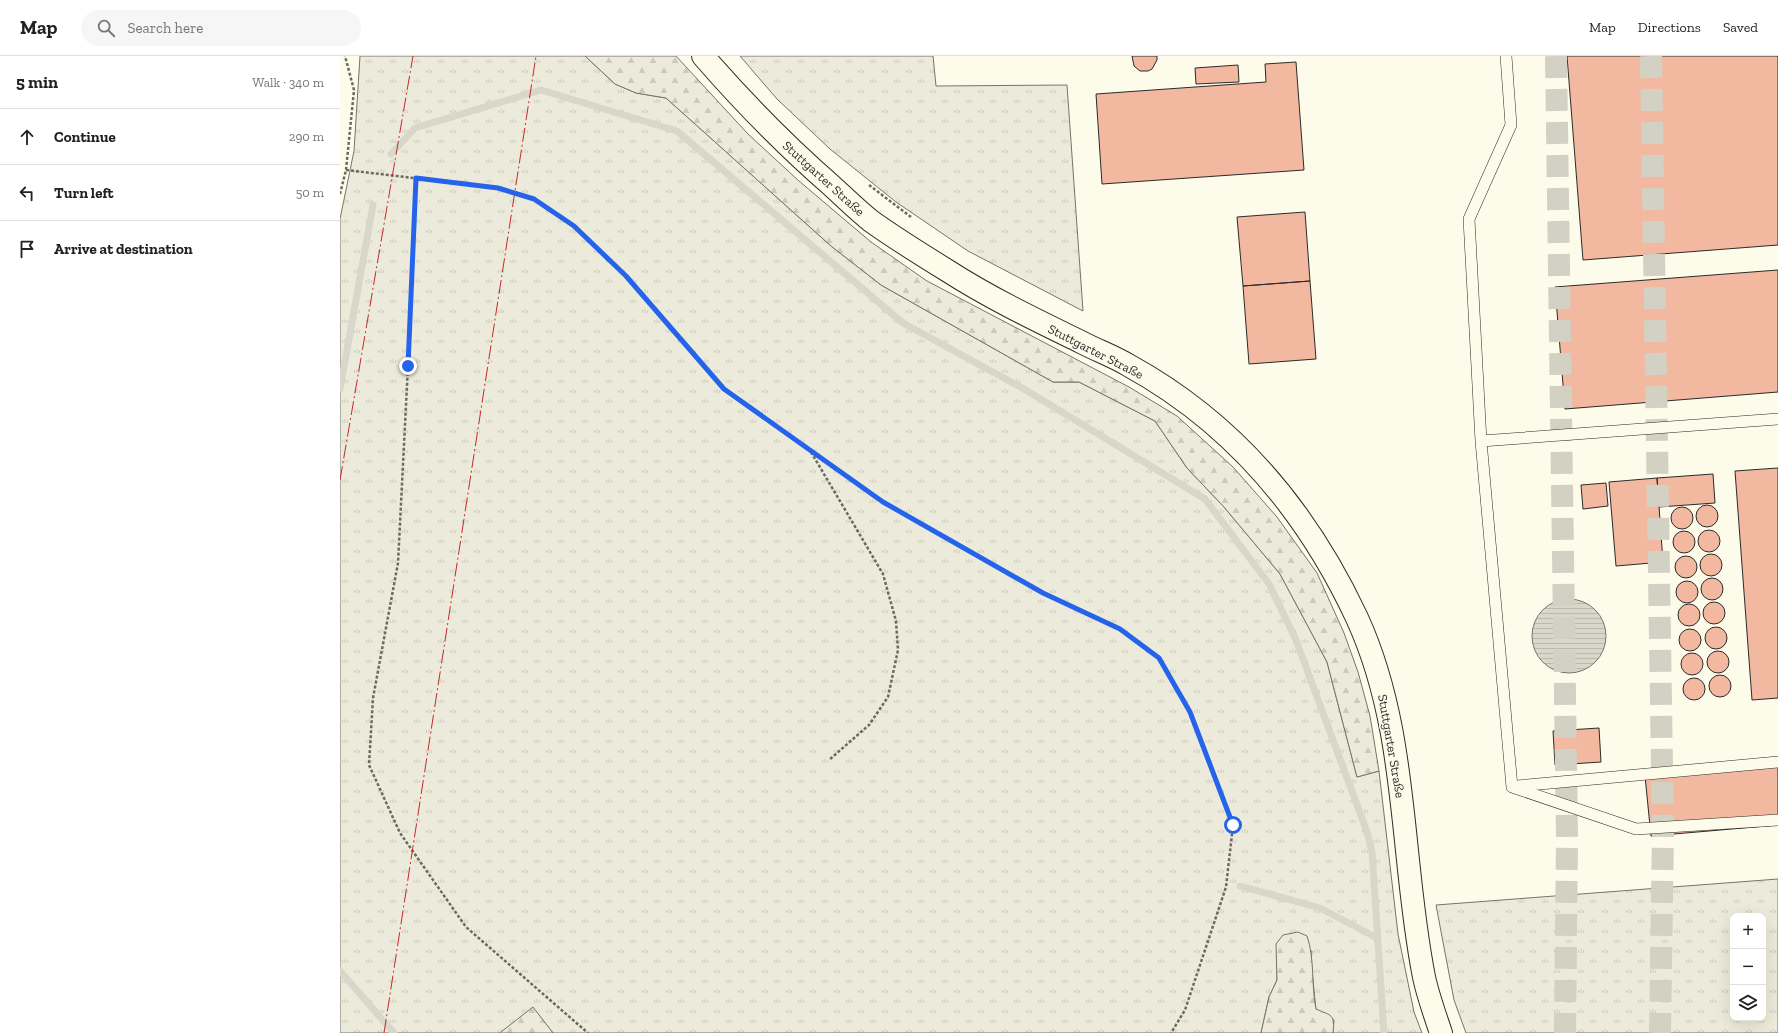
<!DOCTYPE html>
<meta charset="utf-8">
<style>
:root{--surface:#fff;--page:#f6f6f6;--text:#222;--muted:#767676;--line:#e0e0e0}
body{margin:0;font-family:"Zilla Slab",serif;background:var(--page);color:var(--text)}
.controls{position:absolute;right:12px;bottom:12px;display:grid;overflow:hidden;border-radius:8px;box-shadow:0 4px 16px #0002}
.controls button{width:36px;height:36px;display:grid;place-items:center;padding:0;border:0;border-bottom:1px solid var(--line);background:var(--surface);color:var(--text);font:20px sans-serif}
.stop{position:absolute;width:12px;height:12px;margin:-9px;border:3px solid #2563eb;border-radius:50%;background:#fff}
.stop.end{background:#2563eb;border-color:#fff;box-shadow:0 1px 4px #0008}
.list{margin:0;padding:0;list-style:none}
h2{display:flex;justify-content:space-between;align-items:center;height:52px;margin:0;padding:0 16px;font-size:17px}
h2 small{font-size:13px;font-weight:400;color:var(--muted)}
.list li{display:grid;grid-template-columns:26px 1fr auto;gap:12px;align-items:center;box-sizing:border-box;height:56px;padding:0 16px;border-top:1px solid var(--line)}
.list b{display:block;font-size:15px;white-space:nowrap}
.list em{font-size:13px;font-style:normal;color:var(--muted)}
.icon{flex:none;width:22px;height:22px;fill:none;stroke:currentColor;stroke-width:2;stroke-linecap:round;stroke-linejoin:round}
.map{position:relative;flex:none;width:1438px;height:977px;overflow:hidden}
header{display:flex;align-items:center;gap:24px;box-sizing:border-box;height:56px;padding:0 20px;background:var(--surface);border-bottom:1px solid var(--line)}
header strong{font-size:19px}
nav{display:flex;gap:22px;margin-inline-start:auto;font-size:14px}
.search{width:280px;height:36px;background:var(--page);display:flex;align-items:center;gap:10px;box-sizing:border-box;padding:0 14px;border-radius:22px;color:var(--muted);font-size:15px}
main{display:flex}
aside{flex:1;background:var(--surface)}
.map>svg:first-child{display:block}
.grass{fill:url(#grass-tufts);stroke:#74746e;fill-rule:evenodd}
.forest{fill:url(#forest-firs);stroke:#74746e}
.water{fill:url(#water-rules);stroke:#74746e}
.lines{fill:none;stroke-linecap:round;stroke-linejoin:round}
.stream{stroke:#d8d7c9;stroke-width:7}
.building{fill:#f2b8a0;stroke:#2b2b2b}
.highway-tunnel{stroke:#d3d1c4;stroke-width:22;stroke-dasharray:22 11;stroke-linecap:butt}
.lane-casing{stroke:#2b2b2b;stroke-width:12}
.secondary-casing{stroke:#2b2b2b;stroke-width:24}
.path{stroke:#6a6964;stroke-width:2.5;stroke-dasharray:3 2;stroke-linecap:butt}
.lane{stroke:#fdfbea;stroke-width:11}
.secondary{stroke:#fdfbea;stroke-width:22}
.power{stroke:#c62828;stroke-width:1;stroke-dasharray:14 3 2 3;stroke-linecap:butt}
.route{stroke:#2563eb;stroke-width:5}
.labels{text-anchor:middle;stroke-width:3;stroke-linejoin:round;paint-order:stroke}
.street-label{font-size:13px;fill:#2b2b2b;stroke:#fdfbea}
</style>
<header>
<strong>Map</strong>
<div class="search"><svg class="icon" aria-label="search" viewBox="0 0 24 24"><circle cx="10" cy="10" r="6"/><path d="M15 15l6 6"/></svg>Search here</div>
<nav><a>Map</a><a>Directions</a><a>Saved</a></nav>
</header>
<main>
<aside>
<h2>5 min<small>Walk · 340 m</small></h2>
<ul class="list">
<li><svg class="icon" aria-label="ahead" viewBox="0 0 24 24"><path d="M12 20V5M6 11l6-6 6 6"/></svg><div><b>Continue</b></div><em>290 m</em></li>
<li><svg class="icon" aria-label="left" viewBox="0 0 24 24"><path d="M17 20v-9H6M10 6l-5 5 5 5"/></svg><div><b>Turn left</b></div><em>50 m</em></li>
<li><svg class="icon" aria-label="arrive" viewBox="0 0 24 24"><path d="M6 21V4h12l-3 4 3 4H6"/></svg><div><b>Arrive at destination</b></div></li>
</ul>
</aside>
<div class="map">
<svg width="1438" height="977" viewBox="0 0 1438 977">
<defs>
<pattern id="grass-tufts" width="24" height="20" patternUnits="userSpaceOnUse"><rect width="24" height="20" fill="#ecebdb"/><path d="M3 7l-1-3M5 7V3M7 7l1-3M15 17l-1-3M17 17v-4M19 17l1-3" fill="none" stroke="#cbcabc"/></pattern>
<pattern id="forest-firs" width="22" height="20" patternUnits="userSpaceOnUse"><rect width="22" height="20" fill="#ecebdb"/><path d="M5 1l3.5 6h-7zM16 11l3.5 6h-7z" fill="#cbcabc"/></pattern>
<pattern id="water-rules" width="6" height="5" patternUnits="userSpaceOnUse"><rect width="6" height="5" fill="#d8d7c9"/><path d="M0 2.5h6" fill="none" stroke="#bab9ad"/></pattern>
</defs>
<rect width="100%" height="100%" fill="#fdfbea"/>
<path class="grass" d="M20,0h225l30,28 21,9 30,5 165,148 50,39 172,97h26l76,39 32,47 37,39 56,67 47,88 30,115 22,-6 19,163 16,78 8,21h-89l1,-13 -18,-10 -5,-49 1,-10 -35,13v16l-8,17 -8,36h-708l-20,-25 -33,25h-160v-814l14,-68z
M400,0h193l3,30 131,-1 16,226 -115,-60 -72,-49 -66,-53 -53,-50z
M1438,823v154h-312l-12,-33 -18,-95zM1393,860h30v102h-30z"/>
<path class="forest" d="M245,0h91l72,78 51,47 72,61 56,39 202,106 48,29 56,51 44,50 40,56 27,60 14,39 12,44 9,55 -22,6 -30,-115 -47,-88 -56,-67 -37,-39 -32,-47 -76,-39h-26l-172,-97 -50,-39 -165,-148 -30,-5 -21,-9z
M958,876l9,4c8,23 4,49 9,73 16,7 19,5 17,24h-72l8,-36 8,-17 -1,-36 7,-9z
M193,951l20,26h-53l1,-1z"/>
<path class="water" d="M1192 580a37 37 0 1 1 74 0a37 37 0 1 1-74 0Z"/>
<g class="lines">
<path class="stream" d="M51,98l24,-26 126,-38 136,41 226,192 121,66 181,110 64,85 27,56 71,192 5,20 12,181
M0,333l33,-184
M900,830l80,22 57,30
M0,915l54,62"/>
</g>
<path class="building" d="M792,0h25v4l-5,9 -4,2h-8l-6,-5z
M1227,0h211v189l-195,15z
M956,6l8,108 -202,14 -6,-90 170,-12 -1,-18z
M898,9l1,17 -43,2 -1,-16z
M965,156l5,69 -67,5 -6,-69z
M1438,214v122l-213,17 -10,-122z
M970,225l6,78 -67,5 -6,-78z
M1438,412v230l-26,2 -17,-229z
M1373,418l2,29 -56,4 -2,-29z
M1317,422l6,84 -47,4 -7,-84z
M1266,427l2,23 -25,3 -2,-24z
M1356 460a11 11 0 1 1 22 0a11 11 0 1 1-22 0Z
M1331 462a11 11 0 1 1 22 0a11 11 0 1 1-22 0Z
M1358 485a11 11 0 1 1 22 0a11 11 0 1 1-22 0Z
M1333 486a11 11 0 1 1 22 0a11 11 0 1 1-22 0Z
M1360 509a11 11 0 1 1 22 0a11 11 0 1 1-22 0Z
M1335 511a11 11 0 1 1 22 0a11 11 0 1 1-22 0Z
M1361 533a11 11 0 1 1 22 0a11 11 0 1 1-22 0Z
M1336 536a11 11 0 1 1 22 0a11 11 0 1 1-22 0Z
M1363 557a11 11 0 1 1 22 0a11 11 0 1 1-22 0Z
M1338 559a11 11 0 1 1 22 0a11 11 0 1 1-22 0Z
M1365 582a11 11 0 1 1 22 0a11 11 0 1 1-22 0Z
M1339 584a11 11 0 1 1 22 0a11 11 0 1 1-22 0Z
M1367 606a11 11 0 1 1 22 0a11 11 0 1 1-22 0Z
M1341 608a11 11 0 1 1 22 0a11 11 0 1 1-22 0Z
M1369 630a11 11 0 1 1 22 0a11 11 0 1 1-22 0Z
M1343 633a11 11 0 1 1 22 0a11 11 0 1 1-22 0Z
M1259,672l2,34 -46,3 -2,-34z
M1438,708v61l-127,11 -6,-60z"/>
<g class="lines">
<path class="highway-tunnel" d="M1216,0l11,783 -2,194
M1311,0l12,777 -3,200"/>
<g class="lane-casing">
<path id="lane" d="M1166,0l5,69 -42,94 12,222 31,346
M1141,385l297,-22
M1177,730l261,-24
M1172,731l124,42 142,-9"/>
</g>
<g class="secondary-casing">
<path id="secondary" d="M363,0c40,46 83,90 129,130 13,12 25,24 39,35 25,18 51,34 77,50 42,27 88,49 133,71 15,8 32,14 47,23 104,57 179,146 229,253 52,113 43,239 67,359 4,19 11,38 17,56"/>
</g>
<path class="path" d="M6,114l152,18 36,11 40,27 52,50 98,113 159,113 160,91 77,36 39,29 31,54 43,113 -7,62 -41,123 -14,23
M76,122l-8,188 -10,197 -25,135 -4,67 31,68 66,94 122,106
M529,129l42,32
M0,138l6,-24 8,-80 -9,-34
M471,396l72,122 13,47 2,29 -10,47 -19,28 -40,35"/>
<use href="#lane" class="lane"/>
<use href="#secondary" class="secondary"/>
<path class="power" d="M0,424l73,-424
M44,977l152,-977"/>
</g>
<g class="lines">
<path class="route" d="M68,310l8,-188 82,10 36,11 40,27 52,50 98,113 159,113 160,91 77,36 39,29 31,54 43,113"/>
</g>
<g class="labels">
<g class="street-label">
<text transform="translate(484 122) rotate(42)" y="5">Stuttgarter Straße</text>
<text transform="translate(756 295) rotate(27)" y="5">Stuttgarter Straße</text>
<text transform="translate(1052 690) rotate(80)" y="5">Stuttgarter Straße</text>
</g>
</g>
</svg>
<div class="controls">
<button>+</button>
<button>−</button>
<button><svg class="icon" aria-label="layers" viewBox="0 0 24 24"><path d="M12 4l9 5-9 5-9-5zM3 14l9 5 9-5"/></svg></button>
</div>
<div class="stop" style="left:893px;top:769px"></div>
<div class="stop end" style="left:68px;top:310px"></div>
</div>
</main>
